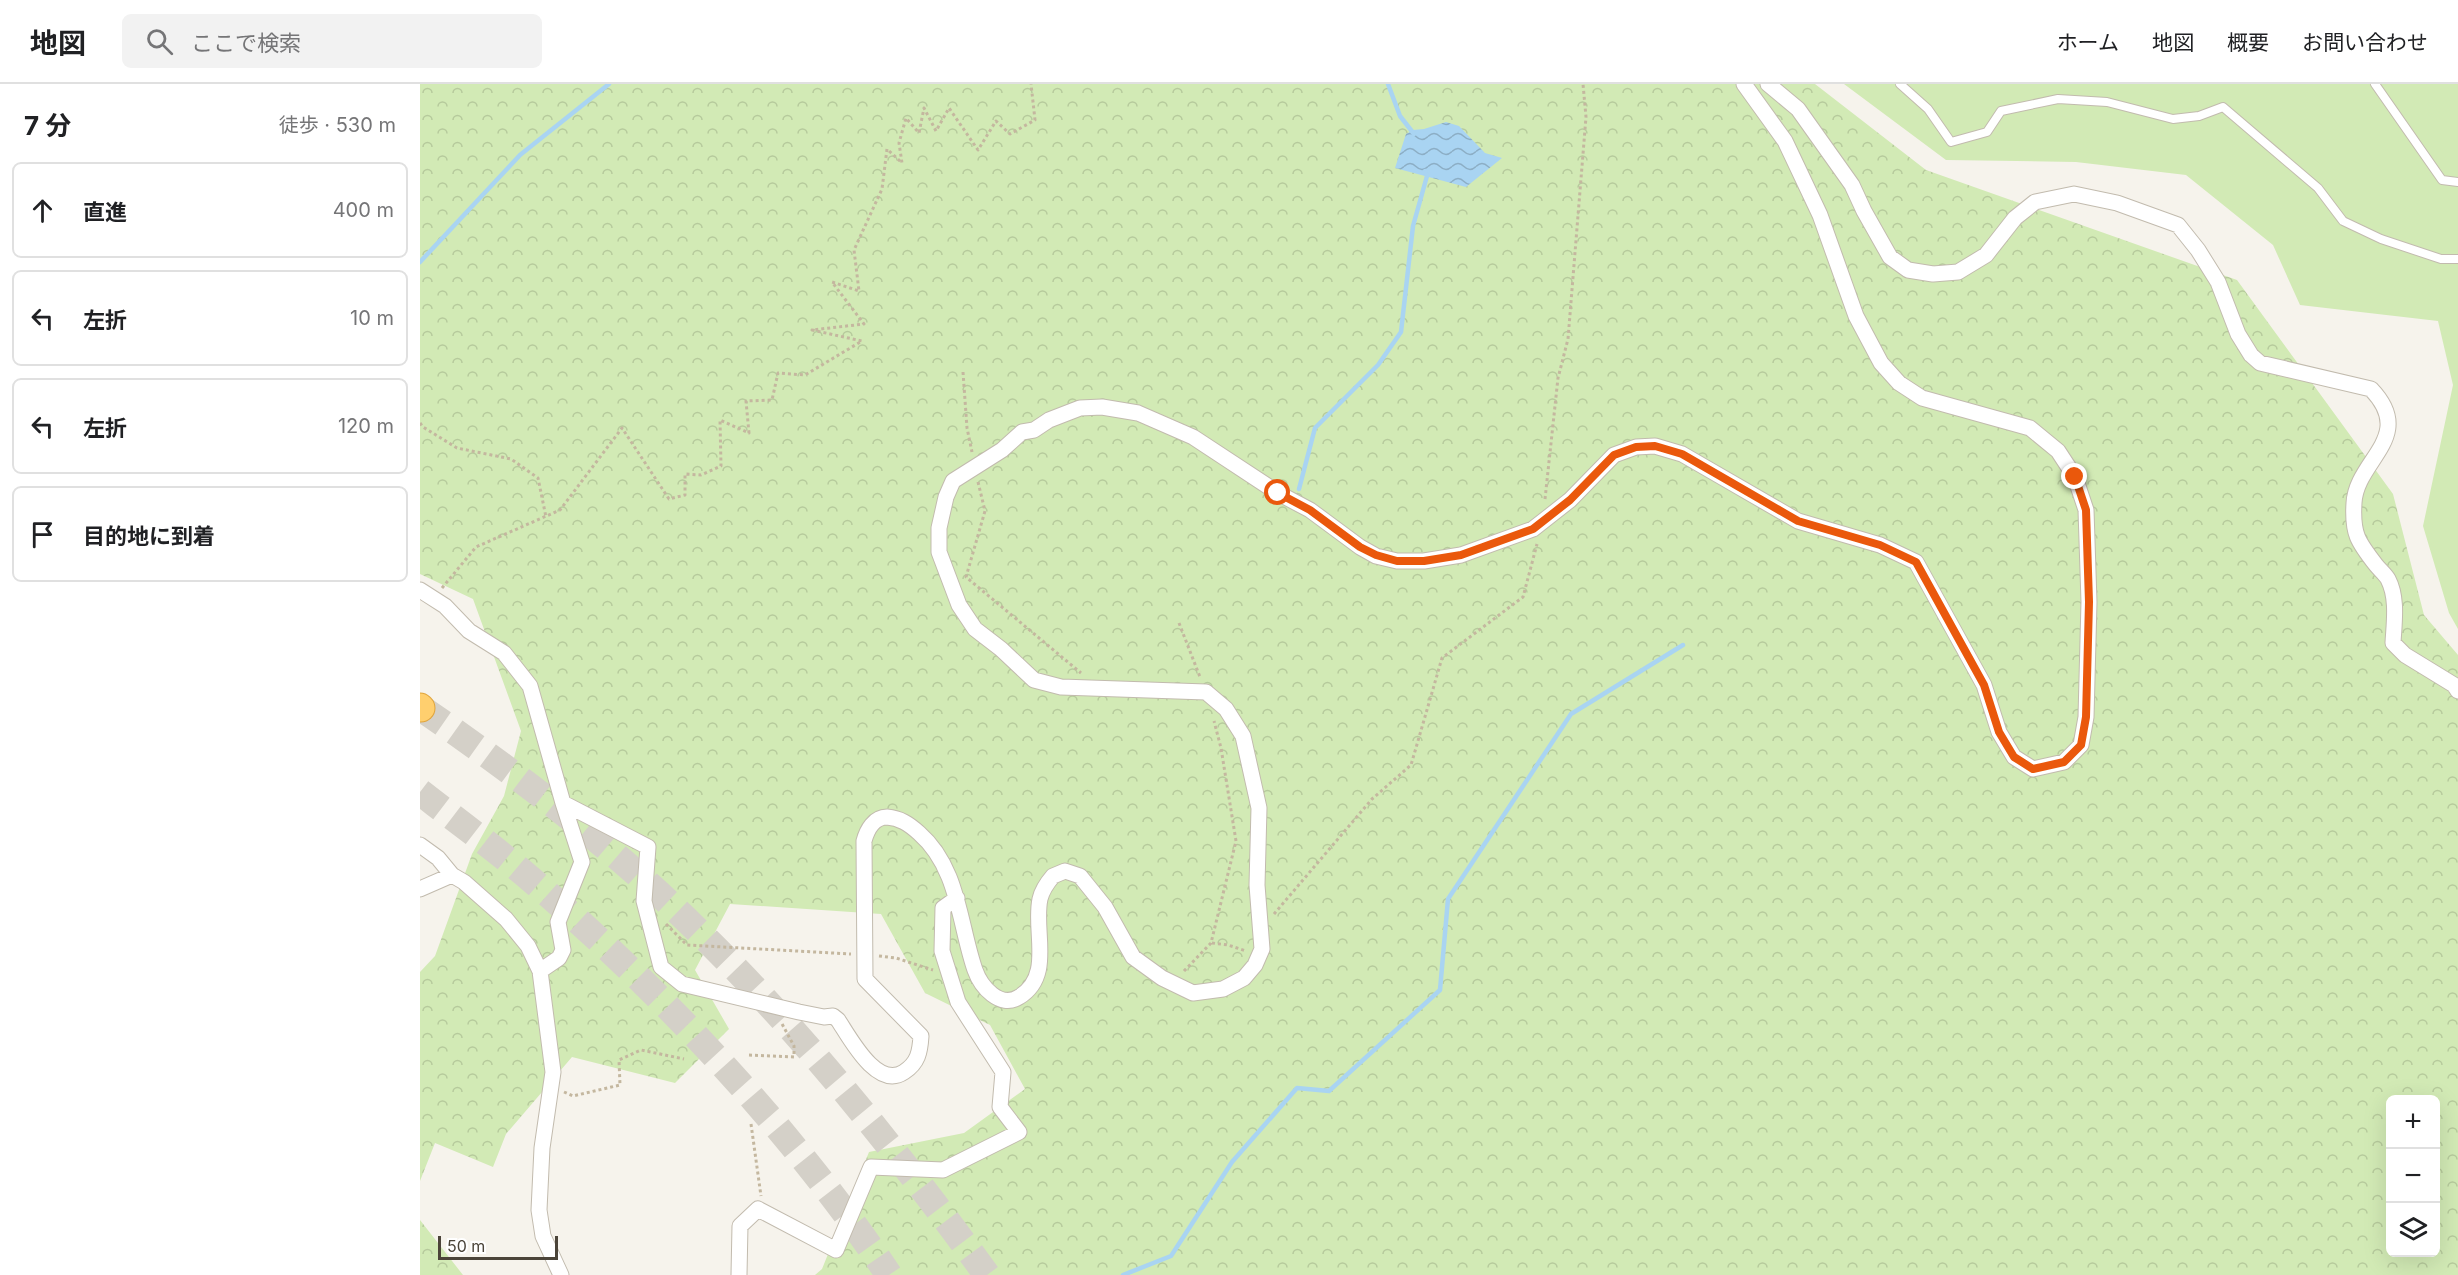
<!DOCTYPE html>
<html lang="ja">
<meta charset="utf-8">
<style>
:root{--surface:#fff;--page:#f2f2f2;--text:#202124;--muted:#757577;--line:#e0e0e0}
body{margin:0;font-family:Inter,"Noto Sans JP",sans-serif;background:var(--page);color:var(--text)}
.controls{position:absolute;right:18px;bottom:18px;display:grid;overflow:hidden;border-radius:9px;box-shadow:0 6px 24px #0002}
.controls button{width:54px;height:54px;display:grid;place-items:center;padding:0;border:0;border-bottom:2px solid var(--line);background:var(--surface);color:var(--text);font:30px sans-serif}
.scale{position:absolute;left:18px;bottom:15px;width:120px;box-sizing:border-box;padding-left:6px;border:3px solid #4b4439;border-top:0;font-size:16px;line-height:21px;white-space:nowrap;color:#4b4439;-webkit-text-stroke:4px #fff;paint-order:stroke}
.stop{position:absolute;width:18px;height:18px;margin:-14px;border:4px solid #ea580c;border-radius:50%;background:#fff}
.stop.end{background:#ea580c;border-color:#fff;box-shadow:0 2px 6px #0008}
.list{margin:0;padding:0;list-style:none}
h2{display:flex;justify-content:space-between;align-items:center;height:78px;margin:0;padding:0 24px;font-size:26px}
h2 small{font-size:20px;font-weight:400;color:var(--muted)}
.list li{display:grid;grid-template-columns:39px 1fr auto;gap:18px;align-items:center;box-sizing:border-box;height:96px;margin:0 12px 12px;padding:0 12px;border:2px solid var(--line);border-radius:9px}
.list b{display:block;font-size:22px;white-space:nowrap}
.list em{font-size:20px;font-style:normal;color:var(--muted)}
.icon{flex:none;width:33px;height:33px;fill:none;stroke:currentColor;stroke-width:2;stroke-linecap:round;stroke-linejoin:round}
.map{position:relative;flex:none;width:2038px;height:1191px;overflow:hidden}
header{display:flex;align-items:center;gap:36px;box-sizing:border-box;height:84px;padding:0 30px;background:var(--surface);border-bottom:2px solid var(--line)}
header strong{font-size:28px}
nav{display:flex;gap:33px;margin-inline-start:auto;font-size:21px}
.search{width:420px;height:54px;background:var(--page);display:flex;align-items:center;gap:15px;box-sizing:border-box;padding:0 21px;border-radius:9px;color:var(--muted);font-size:22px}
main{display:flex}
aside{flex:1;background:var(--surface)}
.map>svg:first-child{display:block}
.green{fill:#d2eab5}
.forest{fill:url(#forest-crowns);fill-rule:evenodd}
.water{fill:url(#water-waves)}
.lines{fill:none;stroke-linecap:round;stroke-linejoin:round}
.stream{stroke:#a9d4f2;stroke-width:4.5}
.highway-tunnel{stroke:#d4d0c8;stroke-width:27;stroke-dasharray:27 14;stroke-linecap:butt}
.lane-casing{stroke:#c2bbae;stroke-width:10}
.street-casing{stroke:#c2bbae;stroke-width:17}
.highway-casing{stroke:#e0a43c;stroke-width:29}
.path{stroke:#c4b79f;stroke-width:3;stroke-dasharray:3 3;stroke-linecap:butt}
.lane{stroke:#fff;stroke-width:8}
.street{stroke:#fff;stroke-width:15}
.highway{stroke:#ffcf6e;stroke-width:27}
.route{stroke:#ea580c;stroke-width:8}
</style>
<header>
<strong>地図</strong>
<div class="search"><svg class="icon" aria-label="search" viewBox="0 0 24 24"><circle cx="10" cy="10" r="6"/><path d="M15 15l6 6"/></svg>ここで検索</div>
<nav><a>ホーム</a><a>地図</a><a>概要</a><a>お問い合わせ</a></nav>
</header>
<main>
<aside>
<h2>7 分<small>徒歩 · 530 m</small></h2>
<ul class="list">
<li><svg class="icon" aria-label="ahead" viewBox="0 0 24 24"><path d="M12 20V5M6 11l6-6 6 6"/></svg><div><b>直進</b></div><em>400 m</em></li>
<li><svg class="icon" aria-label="left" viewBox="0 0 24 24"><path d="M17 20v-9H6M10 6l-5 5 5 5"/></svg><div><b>左折</b></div><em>10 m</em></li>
<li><svg class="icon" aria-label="left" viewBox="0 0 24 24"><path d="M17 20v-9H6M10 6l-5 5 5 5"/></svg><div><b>左折</b></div><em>120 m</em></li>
<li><svg class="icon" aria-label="arrive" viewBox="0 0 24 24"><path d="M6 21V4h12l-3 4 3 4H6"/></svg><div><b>目的地に到着</b></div></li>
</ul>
</aside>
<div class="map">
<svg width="2038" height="1191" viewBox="0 0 2038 1191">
<defs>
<pattern id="forest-crowns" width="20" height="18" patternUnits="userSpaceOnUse" patternTransform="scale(1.5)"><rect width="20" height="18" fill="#d2eab5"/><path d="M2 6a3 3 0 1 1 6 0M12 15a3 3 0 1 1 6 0" fill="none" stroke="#b6ca9c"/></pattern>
<pattern id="water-waves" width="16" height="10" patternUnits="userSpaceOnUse" patternTransform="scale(1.5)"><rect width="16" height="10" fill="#a9d4f2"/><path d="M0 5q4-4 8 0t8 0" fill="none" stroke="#8caec5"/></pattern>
</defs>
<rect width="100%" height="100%" fill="#f6f3ec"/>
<path class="green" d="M1424,0h614v545l-9,-16 -26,-87 30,-141 -15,-64 -138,-16 -27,-60 -87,-70 -110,-13 -130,-2z"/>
<path class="forest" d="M0,0h1395l111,86 311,110 156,214 31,121 34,40v620h-1643l7,-6 47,-117 95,-19 61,-44 -35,-64 -65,-32 -44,-79 -151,-10 -35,66 34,59 -54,54 -103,-26 -66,77 -13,33 -58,-24 -15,38v-209l15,-16 37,-102 32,-58 17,-65 -48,-132 -53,-25zM1970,1016h46v152h-46z
M0,1136l43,55h-43z"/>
<path class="water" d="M1026,38l13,4 26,27 17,5 -36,29 -71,-19 11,-34 7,-4 11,-1z"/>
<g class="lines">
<path class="stream" d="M968,0l12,32 14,18
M0,178l100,-107 89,-71
M879,405l16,-61 63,-63 23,-33 12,-106 14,-50 -2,-5
M703,1191l48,-19 61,-94 65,-74 32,3 111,-101 8,-91 123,-185 112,-69"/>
<path class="highway-tunnel" d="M1,624c97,67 191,138 275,221 108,105 202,224 291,346
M0,708c36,28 73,55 107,84 133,113 265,254 362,399"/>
<g class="lane-casing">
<path id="lane" d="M1480,0l28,25 23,33 36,-10 14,-21 57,-12 49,3 66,17 26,-3 24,-9 95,81 25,33 38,18 60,20h17
M1955,0l67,96 16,2"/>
</g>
<g class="street-casing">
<path id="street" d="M1348,0l30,25 54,76 12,26 26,46 18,13 25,4 25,-2 28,-17 29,-37 20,-16 39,-8 43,9 61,22 20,25 20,32 20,52 13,21 9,8 111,26c46,48 -15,71 -17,114 -2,31 4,39 22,62 4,5 9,9 12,14 10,19 6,44 5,64l12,12 49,30 4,6
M0,506l25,16 24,25 35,22 26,33 33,117 19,59 -24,60 5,28 -4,8 -19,13
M143,719l85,44 -4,54 17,66 21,17 117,28 25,5 9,-1 5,4c12,18 39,70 66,52 14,-9 16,-20 17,-36l-56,-57 -1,-138c3,-11 10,-24 23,-24 13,1 22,7 32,16 40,35 40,91 56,137 6,17 25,39 44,27 35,-21 14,-66 21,-98 2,-9 7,-16 13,-23l12,-5 15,5 25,31 28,50 29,21 31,15 30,-4 21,-11 11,-13 7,-16 -5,-64 2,-77 -16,-72 -17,-27 -20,-17 -145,-5 -27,-7 -33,-31 -26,-20 -16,-24 -20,-53v-24l7,-31 7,-16 49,-31 20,-18 12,-2 15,-10 31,-12 22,-1 36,6 55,24 85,56 32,17 50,37 16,9 21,5h27l37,-6 72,-26 37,-29 44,-45 22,-8 19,-1 27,8 116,67 82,24 36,17 68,123 15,47 15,25 19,12 31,-7 17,-17 5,-28 3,-115 -3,-92 -11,-33 -17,-26 -28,-23 -108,-30 -23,-15 -18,-20 -25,-47 -36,-101 -35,-74 -41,-57
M0,761l18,13 14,17 12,7 42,37 22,27 12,25 13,101 -11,76 -3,62 4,26 18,39
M0,805l32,-14
M319,1191l1,-49 18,-17 78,41 35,-83 72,3 76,-38 -19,-25 3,-35 -45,-70 -16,-51 1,-43 14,-10"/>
</g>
<g class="highway-casing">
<path id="highway" d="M0,623l1,1"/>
</g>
<path class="path" d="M543,288l4,56 5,24
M0,339l3,4 34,21 54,11 27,19 8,39
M558,398l7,29 -19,66 115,96
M1125,415l13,-121 10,-39 18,-222 -3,-33
M22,504l34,-41 84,-37 62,-82 47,71 16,-4v-21l16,1 20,-9 -1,-46 29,13 -3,-32 26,-1 6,-27 27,2 57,-34 -50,-11 52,-6 -32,-42 27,9 -5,-41 28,-61 5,-40 15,14 -3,-20 7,-25 13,15 5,-25 12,23 13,-23 29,42 18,-29 14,13 25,-14 -4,-36
M759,539l21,54
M854,830l98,-115 39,-34 31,-107 81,-61 14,-53
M246,840l21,21 164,9
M792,859l16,2 18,6
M459,872l17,2 37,12
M764,887l27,-28 25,-102 -15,-93 -7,-27
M329,971l45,2v-11l-13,-24
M144,1008l9,4 47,-11 -1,-25 22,-10 43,9
M331,1040l10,72"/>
<use href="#lane" class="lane"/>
<use href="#street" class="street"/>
<use href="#highway" class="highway"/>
</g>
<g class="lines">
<path class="route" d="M858,409l32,17 50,37 16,8 21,6h27l37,-6 72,-26 37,-29 44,-45 22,-8 19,-1 27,8 116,67 82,24 36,17 68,123 15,47 15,25 19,12 31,-7 17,-17 5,-28 3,-115 -3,-92 -11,-33"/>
</g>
</svg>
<div class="controls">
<button>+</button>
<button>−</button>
<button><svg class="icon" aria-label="layers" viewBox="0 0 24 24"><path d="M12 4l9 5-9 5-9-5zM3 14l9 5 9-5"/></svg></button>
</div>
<div class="scale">50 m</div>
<div class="stop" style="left:858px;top:409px"></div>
<div class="stop end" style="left:1655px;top:393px"></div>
</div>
</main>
